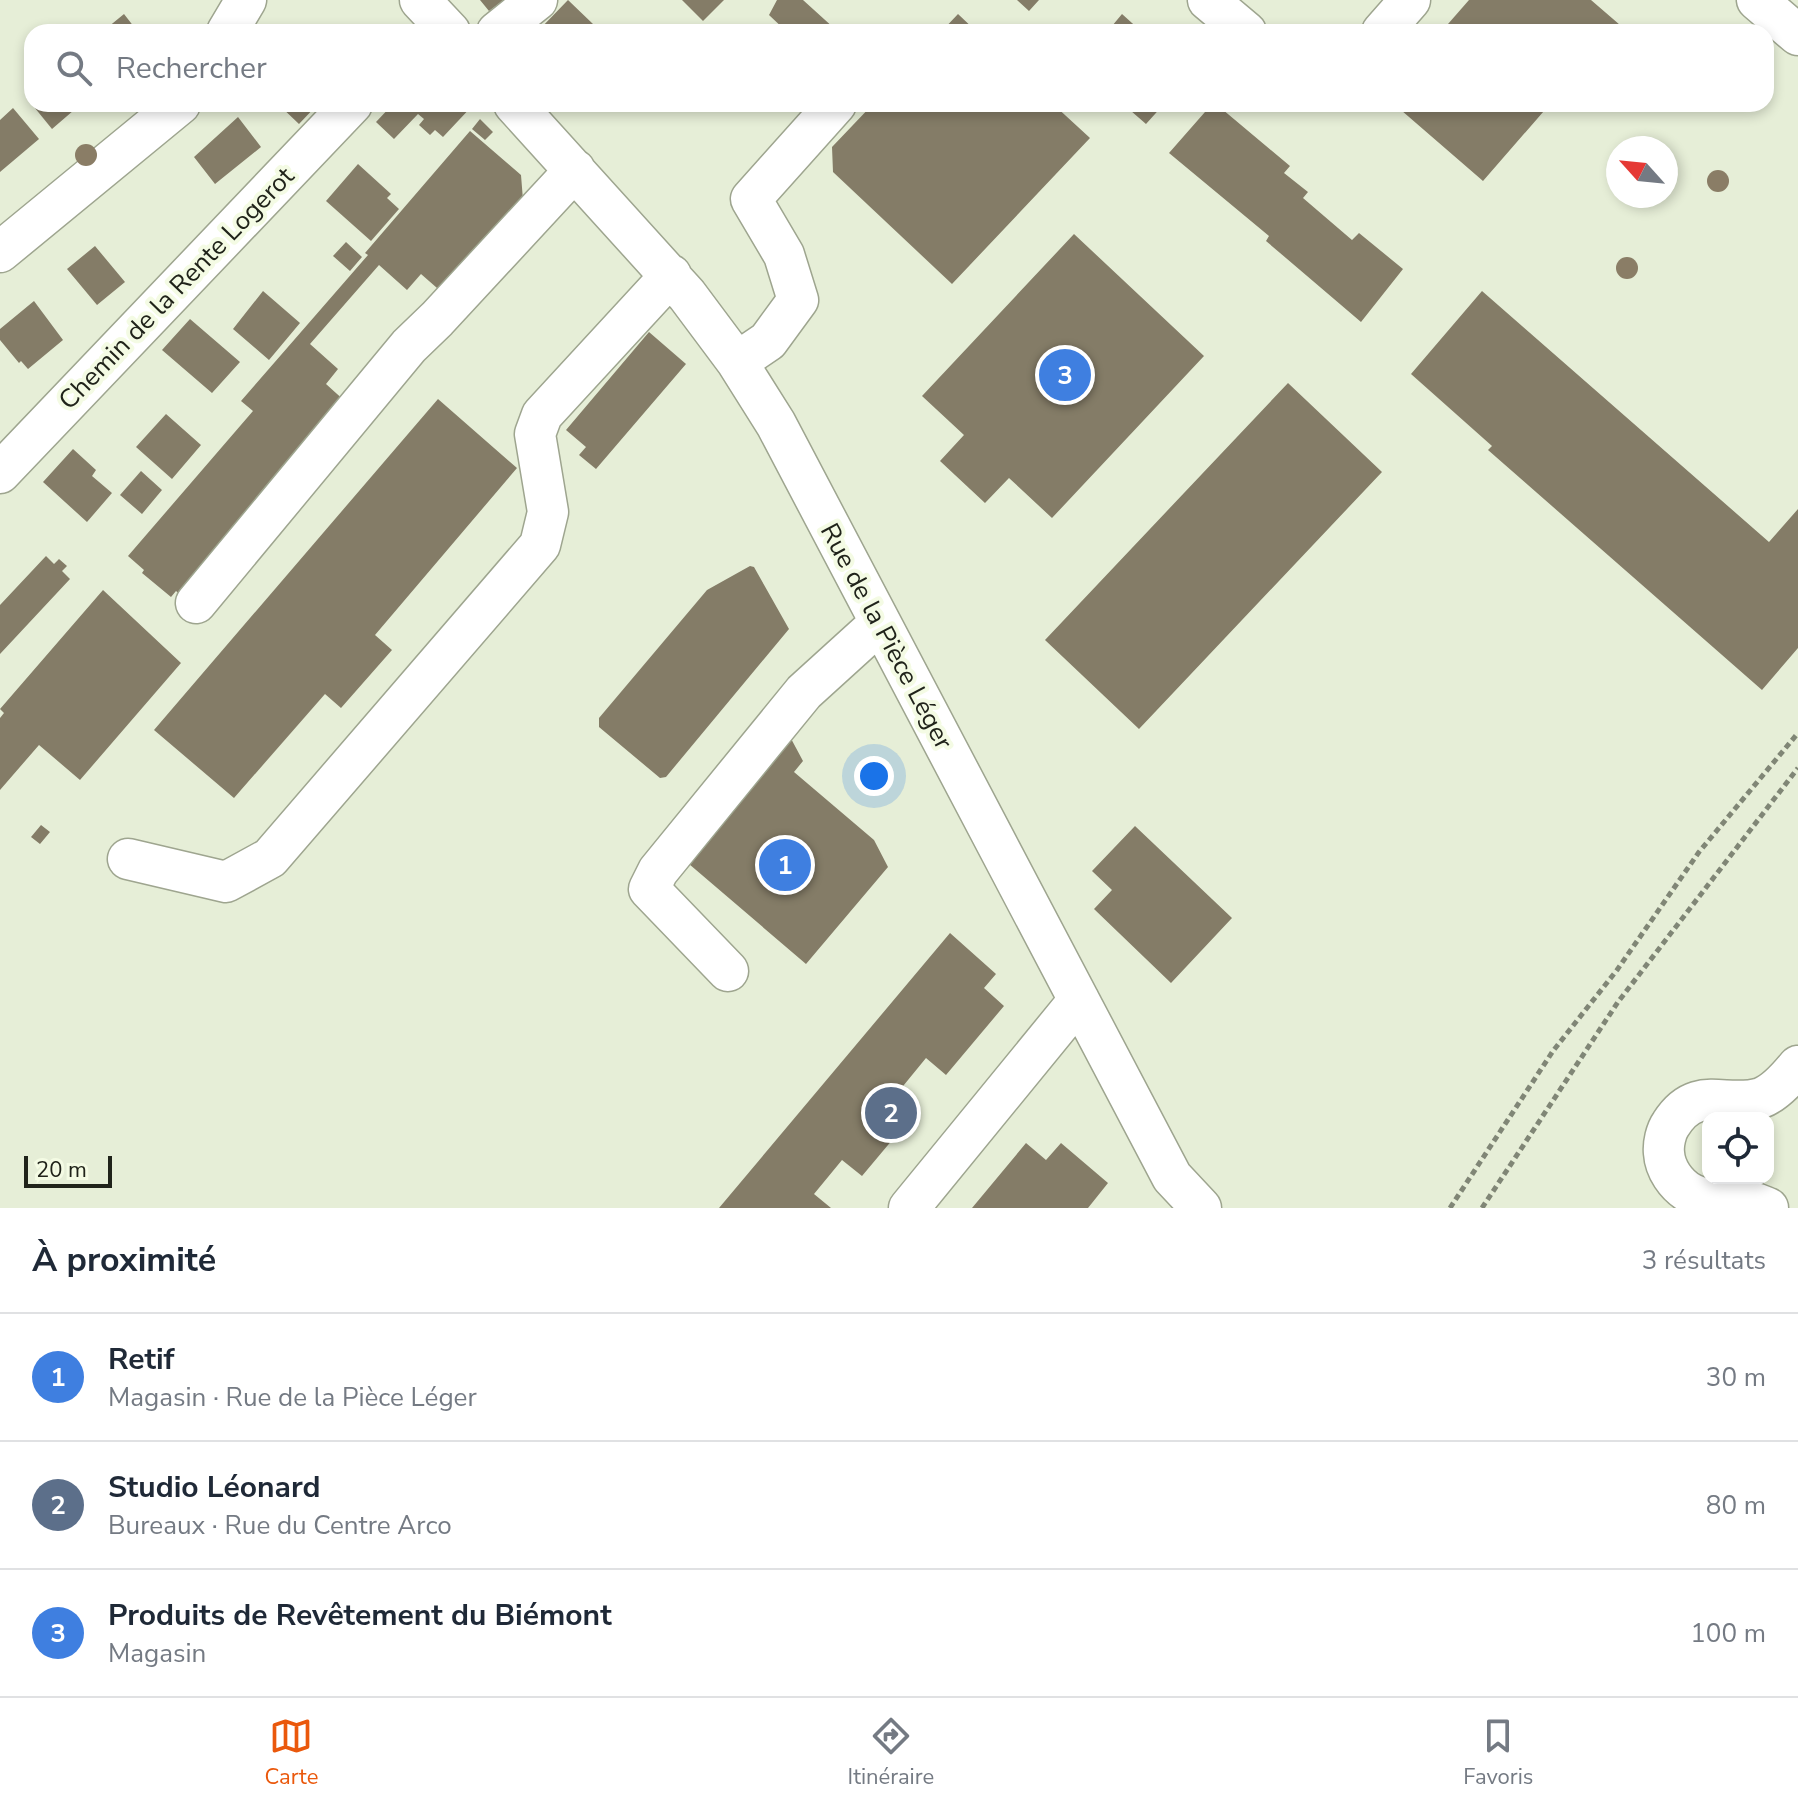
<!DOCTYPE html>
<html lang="fr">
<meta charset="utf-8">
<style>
:root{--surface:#fff;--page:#f6f6f7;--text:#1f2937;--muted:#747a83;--line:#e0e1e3;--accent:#ea580c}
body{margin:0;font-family:"Nunito Sans",sans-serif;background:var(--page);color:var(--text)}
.controls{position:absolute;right:24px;bottom:24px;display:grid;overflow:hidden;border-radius:16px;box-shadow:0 4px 12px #0003}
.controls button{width:72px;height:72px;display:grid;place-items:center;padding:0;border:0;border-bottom:2px solid var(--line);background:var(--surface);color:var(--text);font:40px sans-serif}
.compass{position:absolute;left:1606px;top:136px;width:72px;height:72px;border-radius:50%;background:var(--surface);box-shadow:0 4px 12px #0003;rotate:297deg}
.scale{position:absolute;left:24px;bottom:20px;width:88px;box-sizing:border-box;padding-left:8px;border:4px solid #20231a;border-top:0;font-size:22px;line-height:28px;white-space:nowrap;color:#20231a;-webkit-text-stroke:6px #f4fbe4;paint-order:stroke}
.you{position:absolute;left:874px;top:776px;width:28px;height:28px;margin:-20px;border:6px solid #fff;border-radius:50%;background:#1a73e8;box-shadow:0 0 0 12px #1a73e833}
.badge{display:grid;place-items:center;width:52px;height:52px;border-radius:50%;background:var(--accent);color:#fff;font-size:26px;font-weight:700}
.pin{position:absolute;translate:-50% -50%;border:4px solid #fff;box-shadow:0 2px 8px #0006}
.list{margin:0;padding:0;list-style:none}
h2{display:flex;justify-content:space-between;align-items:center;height:104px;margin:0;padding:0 32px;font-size:34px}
h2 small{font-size:26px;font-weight:400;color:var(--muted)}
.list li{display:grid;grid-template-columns:52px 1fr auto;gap:24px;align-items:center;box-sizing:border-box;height:128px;padding:0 32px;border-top:2px solid var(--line)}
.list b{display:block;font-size:30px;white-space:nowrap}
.list p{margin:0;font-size:26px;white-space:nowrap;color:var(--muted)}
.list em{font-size:26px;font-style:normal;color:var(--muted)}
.icon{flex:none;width:44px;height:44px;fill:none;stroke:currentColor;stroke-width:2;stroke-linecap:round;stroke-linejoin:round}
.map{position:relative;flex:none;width:1798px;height:1208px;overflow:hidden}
.search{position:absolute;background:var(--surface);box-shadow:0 4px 12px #0003;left:24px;right:24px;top:24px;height:88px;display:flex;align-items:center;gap:20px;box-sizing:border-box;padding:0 28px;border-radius:24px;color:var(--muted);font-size:30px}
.sheet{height:488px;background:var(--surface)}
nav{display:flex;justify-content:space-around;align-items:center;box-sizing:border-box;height:112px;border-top:2px solid var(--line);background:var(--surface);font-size:22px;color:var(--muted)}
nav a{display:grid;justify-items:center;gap:4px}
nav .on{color:var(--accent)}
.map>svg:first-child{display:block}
.building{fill:#847c67}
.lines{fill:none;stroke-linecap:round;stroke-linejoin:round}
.minor-casing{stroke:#9ea58f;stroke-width:43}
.path{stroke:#808676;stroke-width:5;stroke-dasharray:6 4;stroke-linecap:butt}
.minor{stroke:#fff;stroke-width:40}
.tree{fill:#8a7d66}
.labels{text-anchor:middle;stroke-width:8;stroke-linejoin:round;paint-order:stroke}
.street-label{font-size:26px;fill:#20231a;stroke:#f4fbe4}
</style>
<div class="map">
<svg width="1798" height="1208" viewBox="0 0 1798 1208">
<rect width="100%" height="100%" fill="#e6eed7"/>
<path class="building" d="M480,0h24l-15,11z
M568,0l25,24 -7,8h-49z
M682,0h42l-21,21z
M777,0h26l32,29 -3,3h-45l-18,-17z
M1017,0h22l-10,11z
M1469,0h122l29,25 -7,7h-172z
M124,14l14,18h-36z
M958,14l19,18h-36z
M1122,14l20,18h-35z
M32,92v12h49l-29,25 -26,-32z
M278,104h40l-19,20z
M393,104h14l8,7 6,-7h53l-31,33 -8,-7 -5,5 -11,-10 5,-6 -6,-5 -24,25 -18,-17z
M873,104h180l37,34 -138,146 -119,-112 -1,-25z
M1123,104h41l-18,20z
M1212,104h4l74,62 -6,7 24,19 -5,6 49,42 7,-7 44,36 -42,53 -95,-81 3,-5 -100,-83z
M1394,104h156l-67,77z
M13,108l26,31 -39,33v-52z
M238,117l23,30 -46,37 -21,-27z
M480,119l13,13 -8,8 -13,-11z
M470,131l51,44 2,25 -78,95 -24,-21 -14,16 -28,-25 -69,79 28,25 -12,15 21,19 -163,195 -8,-7 -5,6 -29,-24 2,-3 -16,-14 125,-145 -12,-10 127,-146 -3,-2z
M358,164l33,30 -4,4 12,11 -28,32 -45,-40z
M1074,234l130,122 -152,162 -43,-40 -24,25 -45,-42 24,-26 -42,-39z
M346,242l16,15 -12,14 -17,-15z
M95,246l30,36 -28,23 -30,-36z
M263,291l37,32 -31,37 -36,-31z
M1482,291l287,251 29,-33v139l-36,42 -274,-240 4,-4 -81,-72z
M34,301l29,39 -35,29 -7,-8 -2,2 -19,-23v-11z
M190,319l50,43 -28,31 -50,-43z
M649,332l37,32 -90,105 -17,-14 7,-8 -20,-17z
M1288,383l94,89 -243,257 -94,-89z
M438,399l79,69 -142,167 17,15 -51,58 -16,-14 -91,104 -80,-68z
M166,414l35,31 -29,34 -36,-32z
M73,449l23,21 -4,6 20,17 -25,29 -44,-40z
M141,471l21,19 -20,24 -22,-19z
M46,556l8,8 5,-5 8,7 -5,5 8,8 -70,75v-49z
M750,566l4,1 35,62 -123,148 -6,1 -61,-51v-9l108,-128z
M103,590l78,73 -101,117 -41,-35 -39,45v-72l4,-5 -4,-4z
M788,733l15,28 -9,11 80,68 14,27 -82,97 -124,-106z
M41,825l9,7 -10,12 -9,-7z
M1135,826l97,92 -61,65 -77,-74 18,-19 -20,-19z
M950,933l46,41 -12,14 20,18 -58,69 -20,-17 -27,33 20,17 -57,68 -20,-16 -28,34 17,14h-112z
M1026,1143l20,17 15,-17 47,40 -20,25h-116z"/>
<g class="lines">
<g class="minor-casing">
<path id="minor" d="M420,0l30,32
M1208,0l38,32
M1757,0l41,35
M227,32l19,-32
M497,32l40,-32
M1382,32l28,-32
M514,104l173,191 50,67 39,62 396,753 29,31
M0,252l180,-148
M737,362l31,-21 30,-41 -14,-45 -33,-56 85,-95
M0,473l352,-369
M196,603l213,-257 28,-27 138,-149
M128,859l98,23 44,-24 270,-313 8,-33 -13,-78 7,-19 129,-140
M728,971l-79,-82 9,-18 146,-179 76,-69
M909,1208l170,-208
M1768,1208c-10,-4 -19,-8 -30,-9 -17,-1 -33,3 -48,-6 -14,-8 -25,-24 -26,-40 -1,-9 2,-22 7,-29 26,-41 55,-15 90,-26 14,-5 28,-21 37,-32"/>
</g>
<path class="path" d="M1450,1208l103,-157 64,-81 82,-118 99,-119
M1482,1208l136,-206 180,-234"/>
<use href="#minor" class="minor"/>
</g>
<g class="tree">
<circle cx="86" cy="155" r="11"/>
<circle cx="1718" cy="181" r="11"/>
<circle cx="1627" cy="268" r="11"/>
</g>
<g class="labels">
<g class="street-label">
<text transform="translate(176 288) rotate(-46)" y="9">Chemin de la Rente Logerot</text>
<text transform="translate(887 636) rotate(62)" y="9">Rue de la Pièce Léger</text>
</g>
</g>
</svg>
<div class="controls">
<button><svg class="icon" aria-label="locate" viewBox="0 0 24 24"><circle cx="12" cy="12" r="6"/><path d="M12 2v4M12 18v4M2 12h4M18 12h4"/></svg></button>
</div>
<svg class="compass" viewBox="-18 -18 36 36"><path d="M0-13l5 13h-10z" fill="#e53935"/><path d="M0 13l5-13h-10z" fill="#747a83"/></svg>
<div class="scale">20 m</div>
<div class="you"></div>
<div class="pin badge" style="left:785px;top:865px;background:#3f7fe0">1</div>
<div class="pin badge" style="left:891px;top:1113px;background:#5c6f8a">2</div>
<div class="pin badge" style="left:1065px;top:375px;background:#3f7fe0">3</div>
<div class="search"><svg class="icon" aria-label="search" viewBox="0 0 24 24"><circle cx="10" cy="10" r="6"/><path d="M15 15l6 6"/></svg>Rechercher</div>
</div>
<section class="sheet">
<h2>À proximité<small>3 résultats</small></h2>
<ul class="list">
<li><span class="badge" style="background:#3f7fe0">1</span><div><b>Retif</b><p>Magasin · Rue de la Pièce Léger</p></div><em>30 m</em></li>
<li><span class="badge" style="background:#5c6f8a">2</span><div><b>Studio Léonard</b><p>Bureaux · Rue du Centre Arco</p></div><em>80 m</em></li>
<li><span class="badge" style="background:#3f7fe0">3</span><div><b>Produits de Revêtement du Biémont</b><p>Magasin</p></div><em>100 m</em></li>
</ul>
</section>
<nav>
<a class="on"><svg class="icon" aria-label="map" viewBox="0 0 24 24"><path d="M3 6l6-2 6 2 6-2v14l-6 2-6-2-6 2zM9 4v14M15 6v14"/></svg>Carte</a>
<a><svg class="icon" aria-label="directions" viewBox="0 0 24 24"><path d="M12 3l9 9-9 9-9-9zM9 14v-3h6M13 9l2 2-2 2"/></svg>Itinéraire</a>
<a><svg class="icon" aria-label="saved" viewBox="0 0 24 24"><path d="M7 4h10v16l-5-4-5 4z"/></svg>Favoris</a>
</nav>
